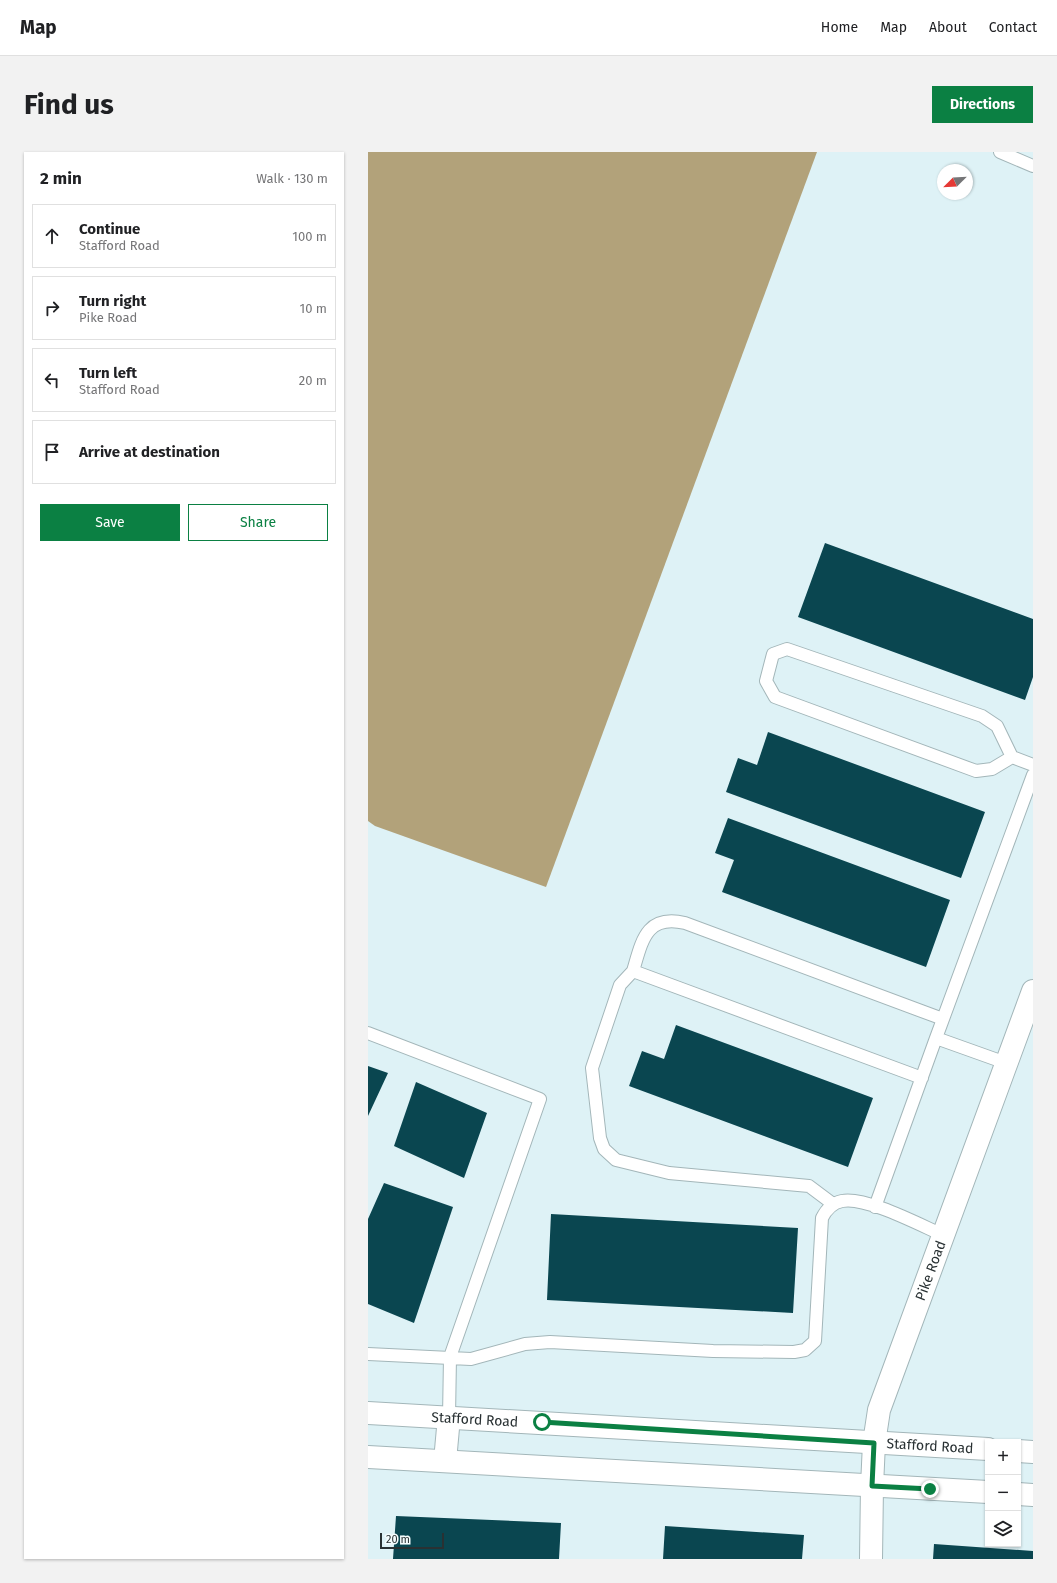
<!DOCTYPE html>
<meta charset="utf-8">
<style>
:root{--surface:#fff;--page:#f2f2f2;--text:#202124;--muted:#757577;--line:#e0e0e0;--accent:#0b8043}
body{margin:0;font-family:"Fira Sans",sans-serif;background:var(--page);color:var(--text)}
.controls{position:absolute;right:12px;bottom:12px;display:grid;overflow:hidden;border-radius:0px;box-shadow:0 1px 3px #0004}
.controls button{width:36px;height:36px;display:grid;place-items:center;padding:0;border:0;border-bottom:1px solid var(--line);background:var(--surface);color:var(--text);font:20px sans-serif}
.compass{position:absolute;left:569px;top:12px;width:36px;height:36px;border-radius:50%;background:var(--surface);box-shadow:0 1px 3px #0004;rotate:246deg}
.scale{position:absolute;left:12px;bottom:10px;width:64px;box-sizing:border-box;padding-left:4px;border:2px solid #293133;border-top:0;font-size:11px;line-height:14px;white-space:nowrap;color:#293133;-webkit-text-stroke:3px #f5fdfe;paint-order:stroke}
.stop{position:absolute;width:12px;height:12px;margin:-9px;border:3px solid #0b8043;border-radius:50%;background:#fff}
.stop.end{background:#0b8043;border-color:#fff;box-shadow:0 1px 4px #0008}
.list{margin:0;padding:0;list-style:none}
h2{display:flex;justify-content:space-between;align-items:center;height:52px;margin:0;padding:0 16px;font-size:17px}
h2 small{font-size:13px;font-weight:400;color:var(--muted)}
.list li{display:grid;grid-template-columns:26px 1fr auto;gap:12px;align-items:center;box-sizing:border-box;height:64px;margin:0 8px 8px;padding:0 8px;border:1px solid var(--line);border-radius:0px}
.list b{display:block;font-size:15px;white-space:nowrap}
.list p{margin:0;font-size:13px;white-space:nowrap;color:var(--muted)}
.list em{font-size:13px;font-style:normal;color:var(--muted)}
.actions{display:flex;gap:8px;padding:12px 16px}
.actions a{flex:1;padding:9px 0;border:1px solid var(--accent);border-radius:0px;text-align:center;font-size:14px;color:var(--accent)}
.actions .main{background:var(--accent);color:#fff}
.icon{flex:none;width:22px;height:22px;fill:none;stroke:currentColor;stroke-width:2;stroke-linecap:round;stroke-linejoin:round}
.map{position:relative;flex:none;width:665px;height:1407px;overflow:hidden;border-radius:0px}
header{display:flex;align-items:center;gap:24px;box-sizing:border-box;height:56px;padding:0 20px;background:var(--surface);border-bottom:1px solid var(--line)}
header strong{font-size:19px}
nav{display:flex;gap:22px;margin-inline-start:auto;font-size:14px}
.intro{display:flex;align-items:center;justify-content:space-between;box-sizing:border-box;height:96px;padding:0 24px}
h1{margin:0;font-size:28px}
.button{padding:10px 18px;border-radius:0px;background:var(--accent);color:#fff;font-size:14px;font-weight:700}
main{display:flex;gap:24px;padding:0 24px}
aside{flex:1;background:var(--surface);border-radius:0px;box-shadow:0 1px 3px #0004}
.map>svg:first-child{display:block}
.water{fill:#b2a27a}
.building{fill:#0a4650}
.lines{fill:none;stroke-linecap:round;stroke-linejoin:round}
.service-casing{stroke:#a3b6b9;stroke-width:14}
.minor-casing{stroke:#a3b6b9;stroke-width:24}
.tertiary-casing{stroke:#a3b6b9;stroke-width:24}
.secondary-casing{stroke:#a3b6b9;stroke-width:24}
.service{stroke:#fff;stroke-width:12}
.minor{stroke:#fff;stroke-width:22}
.tertiary{stroke:#fff;stroke-width:22}
.secondary{stroke:#fff;stroke-width:22}
.route{stroke:#0b8043;stroke-width:5}
.labels{text-anchor:middle;stroke-width:4;stroke-linejoin:round;paint-order:stroke}
.street-label{font-size:14px;fill:#293133;stroke:#f5fdfe}
</style>
<header>
<strong>Map</strong>
<nav><a>Home</a><a>Map</a><a>About</a><a>Contact</a></nav>
</header>
<div class="intro"><h1>Find us</h1><a class="button">Directions</a></div>
<main>
<aside>
<h2>2 min<small>Walk · 130 m</small></h2>
<ul class="list">
<li><svg class="icon" aria-label="ahead" viewBox="0 0 24 24"><path d="M12 20V5M6 11l6-6 6 6"/></svg><div><b>Continue</b><p>Stafford Road</p></div><em>100 m</em></li>
<li><svg class="icon" aria-label="right" viewBox="0 0 24 24"><path d="M7 20v-9h11M14 6l5 5-5 5"/></svg><div><b>Turn right</b><p>Pike Road</p></div><em>10 m</em></li>
<li><svg class="icon" aria-label="left" viewBox="0 0 24 24"><path d="M17 20v-9H6M10 6l-5 5 5 5"/></svg><div><b>Turn left</b><p>Stafford Road</p></div><em>20 m</em></li>
<li><svg class="icon" aria-label="arrive" viewBox="0 0 24 24"><path d="M6 21V4h12l-3 4 3 4H6"/></svg><div><b>Arrive at destination</b></div></li>
</ul>
<div class="actions"><a class="main">Save</a><a>Share</a></div>
</aside>
<div class="map">
<svg width="665" height="1407" viewBox="0 0 665 1407">
<rect width="100%" height="100%" fill="#def2f6"/>
<path class="water" d="M0,0h449l-271,735 -171,-61 -7,-5z"/>
<path class="building" d="M457,391l208,76v58l-8,23 -227,-83z
M400,580l217,80 -24,66 -235,-86 12,-34 19,7z
M360,666l222,82 -24,67 -204,-75 12,-32 -19,-7z
M308,873l197,73 -25,69 -219,-81 13,-35 22,8z
M0,914l20,7 -20,43z
M48,930l71,31 -23,65 -70,-32z
M16,1031l69,24 -39,116 -46,-19v-85z
M183,1062l247,14 -5,85 -246,-13z
M28,1364l165,7 -2,36h-166z
M297,1374l139,9 -2,24h-139z
M566,1392l99,7v8h-100z"/>
<g class="lines">
<g class="service-casing">
<path id="service" d="M632,0l33,14
M644,605l-20,12 -16,2 -201,-74 -9,-16 7,-27 14,-5 195,67 15,10 15,31 21,8
M265,819l-13,14 -28,83 8,70 4,11 12,11 53,13 140,13 24,18
M0,881l172,66 -90,258 -1,60
M568,886l97,-263
M554,926l-289,-107c9,-30 13,-57 52,-48l258,96
M507,1055l61,-169 70,25
M0,1202l103,5 54,-15 25,-2 163,9 81,1 11,-2 10,-9 7,-123c4,-8 10,-15 20,-17 23,-5 78,24 101,34"/>
</g>
<g class="minor-casing">
<path id="minor" d="M503,1407l1,-73"/>
</g>
<g class="tertiary-casing">
<g id="tertiary">
<path id="s1" d="M504,1334l2,-43 5,-33 154,-419"/>
</g>
</g>
<g class="secondary-casing">
<g id="secondary">
<path id="s2" d="M0,1261l620,36"/>
<path d="M650,1299l15,1"/>
<path d="M0,1305l620,35"/>
<path d="M77,1309l4,-44"/>
<path d="M650,1342l15,1"/>
</g>
</g>
<use href="#service" class="service"/>
<use href="#minor" class="minor"/>
<use href="#tertiary" class="tertiary"/>
<use href="#secondary" class="secondary"/>
</g>
<g class="lines">
<path class="route" d="M174,1270l332,21 -2,43 58,3"/>
</g>
<g class="labels">
<g class="street-label">
<text dy="5" stroke="none"><textPath href="#s1" startOffset="225">Pike Road</textPath></text>
<text dy="5" stroke="none"><textPath href="#s2" startOffset="107">Stafford Road</textPath></text>
<text dy="5" stroke="none"><textPath href="#s2" startOffset="563">Stafford Road</textPath></text>
</g>
</g>
</svg>
<div class="controls">
<button>+</button>
<button>−</button>
<button><svg class="icon" aria-label="layers" viewBox="0 0 24 24"><path d="M12 4l9 5-9 5-9-5zM3 14l9 5 9-5"/></svg></button>
</div>
<svg class="compass" viewBox="-18 -18 36 36"><path d="M0-13l5 13h-10z" fill="#e53935"/><path d="M0 13l5-13h-10z" fill="#757577"/></svg>
<div class="scale">20 m</div>
<div class="stop" style="left:174px;top:1270px"></div>
<div class="stop end" style="left:562px;top:1337px"></div>
</div>
</main>
